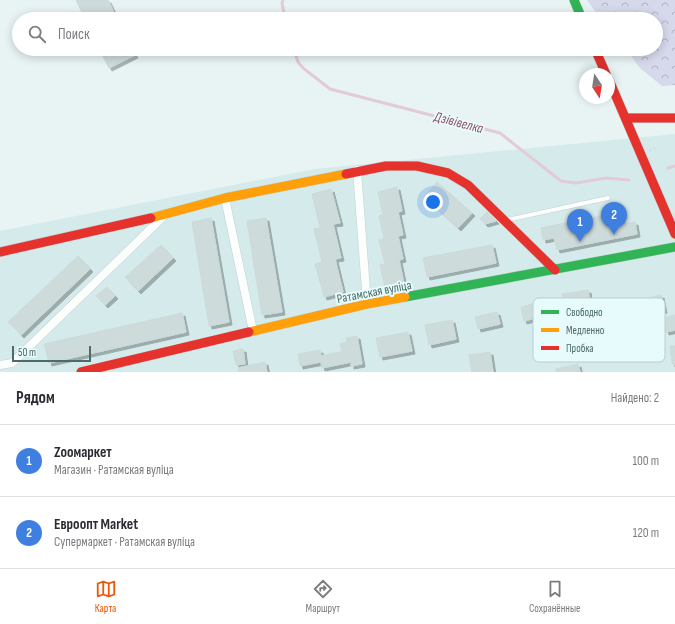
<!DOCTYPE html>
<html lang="ru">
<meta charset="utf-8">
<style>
:root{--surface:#fff;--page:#f2f2f3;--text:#2b2b33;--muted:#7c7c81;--line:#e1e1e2;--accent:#ea580c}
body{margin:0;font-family:"Sofia Sans Condensed",sans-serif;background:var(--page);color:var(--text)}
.compass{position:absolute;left:579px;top:68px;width:36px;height:36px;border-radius:50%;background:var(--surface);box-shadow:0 2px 10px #0003;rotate:168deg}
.scale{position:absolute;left:12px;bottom:10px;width:79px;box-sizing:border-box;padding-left:4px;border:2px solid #4c6d67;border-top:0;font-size:11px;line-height:14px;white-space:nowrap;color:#4c6d67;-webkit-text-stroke:3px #e8fbfc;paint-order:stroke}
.you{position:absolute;left:433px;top:202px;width:14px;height:14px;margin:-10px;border:3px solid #fff;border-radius:50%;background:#1a73e8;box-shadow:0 0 0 6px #1a73e833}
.badge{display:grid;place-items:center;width:26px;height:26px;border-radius:50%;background:var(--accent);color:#fff;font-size:13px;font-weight:700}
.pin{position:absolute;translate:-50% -33px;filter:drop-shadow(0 1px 2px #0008)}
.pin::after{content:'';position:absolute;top:21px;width:14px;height:12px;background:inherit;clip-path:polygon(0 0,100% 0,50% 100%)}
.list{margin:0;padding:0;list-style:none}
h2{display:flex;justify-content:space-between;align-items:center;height:52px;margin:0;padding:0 16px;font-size:17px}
h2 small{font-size:13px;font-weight:400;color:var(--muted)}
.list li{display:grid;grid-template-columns:26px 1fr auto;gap:12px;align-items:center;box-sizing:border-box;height:72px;padding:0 16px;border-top:1px solid var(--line)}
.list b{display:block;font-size:15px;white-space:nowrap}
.list p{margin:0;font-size:13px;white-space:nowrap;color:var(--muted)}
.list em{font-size:13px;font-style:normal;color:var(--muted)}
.icon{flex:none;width:22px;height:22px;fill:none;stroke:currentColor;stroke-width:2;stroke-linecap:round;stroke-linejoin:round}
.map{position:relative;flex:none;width:675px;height:372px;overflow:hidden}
.search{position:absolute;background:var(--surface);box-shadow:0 2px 10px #0003;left:12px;right:12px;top:12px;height:44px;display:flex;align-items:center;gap:10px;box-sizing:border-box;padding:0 14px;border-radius:22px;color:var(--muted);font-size:15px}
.sheet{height:196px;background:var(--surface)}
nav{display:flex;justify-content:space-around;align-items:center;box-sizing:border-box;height:56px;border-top:1px solid var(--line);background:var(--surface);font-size:11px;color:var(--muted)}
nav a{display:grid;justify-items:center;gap:2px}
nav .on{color:var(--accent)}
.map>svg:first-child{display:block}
.residential{fill:#d5eaeb}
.forest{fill:url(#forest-crowns)}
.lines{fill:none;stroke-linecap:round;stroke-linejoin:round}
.stream{stroke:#e2cbd6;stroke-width:3}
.building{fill:#cddbdb;stroke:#cbdbda;filter:url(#shadow)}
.lane-casing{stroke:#c4d0d0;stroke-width:5}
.street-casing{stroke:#c4d0d0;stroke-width:9}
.fast-casing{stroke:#c4d0d0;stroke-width:10}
.slow-casing{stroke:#c4d0d0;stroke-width:10}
.jam-casing{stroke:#c4d0d0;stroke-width:10}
.path{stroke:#c7d3d1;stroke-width:2;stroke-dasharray:1 3;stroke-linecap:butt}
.lane{stroke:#fcfdfd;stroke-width:4}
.street{stroke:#fcfdfd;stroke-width:8}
.fast{stroke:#30b455;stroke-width:9}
.slow{stroke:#ff9f0a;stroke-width:9}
.jam{stroke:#e5322d;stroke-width:9}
.labels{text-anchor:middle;stroke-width:4;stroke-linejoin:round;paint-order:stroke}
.street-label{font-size:13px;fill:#4c6d67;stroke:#e8fbfc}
.water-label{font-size:14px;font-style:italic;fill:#91536a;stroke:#e8fbfc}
.key{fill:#e8fbfc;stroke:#b9d0cf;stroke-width:1}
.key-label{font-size:11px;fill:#4c6d67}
</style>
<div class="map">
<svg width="675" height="372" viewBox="0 0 675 372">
<defs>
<pattern id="forest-crowns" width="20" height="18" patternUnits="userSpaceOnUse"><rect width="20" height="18" fill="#d5d9eb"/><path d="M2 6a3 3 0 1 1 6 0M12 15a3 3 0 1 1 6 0" fill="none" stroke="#afb4c2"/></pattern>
<filter id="shadow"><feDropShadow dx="3" dy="3" stdDeviation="0" flood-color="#0004"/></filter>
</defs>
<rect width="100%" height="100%" fill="#e8f3f4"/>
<path class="residential" d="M675,134v238h-675v-141l315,-62z"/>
<path class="forest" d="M587,0h88v85l-13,1 -23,-19 -13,-18h30v-30h-55z"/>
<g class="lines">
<path class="stream" d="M283,0l-1,3 3,16
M294,49l4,13 5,6 27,21 170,44 61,48 15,2 30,-5 23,2
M668,168l7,-2"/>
</g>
<path class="building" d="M76,0h32l9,19h-32z
M99,49h32l4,6 -26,13z
M437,182l35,31 -14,15 -34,-31z
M397,187l5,24 -4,1 5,23 -5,1 5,23 -4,1 5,24 -19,4 -5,-23 5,-1 -6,-24 5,-1 -5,-23 4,-1 -5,-23z
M331,189l9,34 -7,1 8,34 -6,1 8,33 -19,5 -9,-33 7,-2 -8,-33 6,-1 -8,-34z
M487,212l9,9 -11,3 -5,-5z
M620,212l3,12 12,-2 2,12 -80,16 -3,-12 -11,2 -2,-12z
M211,218l18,104 -20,4 -17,-104z
M266,218l16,94 -20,3 -15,-94z
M161,245l12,13 -35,33 -13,-14z
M492,245l4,18 -69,14 -4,-19z
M78,256l12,13 -69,66 -13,-13z
M107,287l8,9 -10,9 -9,-9z
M588,290l3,20 -24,4 -5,-20z
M661,295l3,15 -21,4 -3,-14z
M545,301l3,14 -24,6 -3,-14z
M497,312l3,12 -22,5 -3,-12z
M182,313l4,19 -137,31 -5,-19z
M675,315v15l-9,2 -3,-14z
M452,320l4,19 -27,6 -4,-20z
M408,332l4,19 -32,6 -4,-19z
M357,336l5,28 -11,2v-4l-9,2 -3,-12h3l-2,-8 7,-2 -1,-4z
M670,346h5v18h-3z
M243,349l2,15 -9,1 -3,-14z
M320,350l1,6 18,-4 3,12 -20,4 -1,-6 -21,4 -2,-12z
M490,352l3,20h-21l-3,-17z
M265,362l2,10h-28l-1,-4z
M578,364l2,8h-24v-3z"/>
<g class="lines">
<g class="lane-casing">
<path id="lane" d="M507,220l101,-22"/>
</g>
<g class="street-casing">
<path id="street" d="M357,170l10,134
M225,198l28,133
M0,365l12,-2 153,-148"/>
</g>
<g class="fast-casing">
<path id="fast" d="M574,0l8,19
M405,297l270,-50"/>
</g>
<g class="slow-casing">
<path id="slow" d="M151,218l74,-20 121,-24
M249,332l118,-28 38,-7"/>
</g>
<g class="jam-casing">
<path id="jam" d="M595,49l11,25
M609,80l66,154
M626,118h49
M346,174l40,-8h31l31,7 20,12 87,85
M0,252l151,-34
M81,372l168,-40"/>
</g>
<path class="path" d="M672,0l3,2
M650,150l6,-2"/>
<use href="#lane" class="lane"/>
<use href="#street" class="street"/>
<use href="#fast" class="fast"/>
<use href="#slow" class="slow"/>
<use href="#jam" class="jam"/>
</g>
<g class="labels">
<g class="street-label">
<text transform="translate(374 291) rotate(-11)" y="5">Ратамская вуліца</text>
</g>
<g class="water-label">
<text transform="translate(459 122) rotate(15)" y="5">Дзівівелка</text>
</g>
</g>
<rect x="533" y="298" width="132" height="64" rx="6" class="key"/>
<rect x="541" y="310" width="18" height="4" fill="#30b455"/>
<rect x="541" y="328" width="18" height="4" fill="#ff9f0a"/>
<rect x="541" y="346" width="18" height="4" fill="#e5322d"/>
<g class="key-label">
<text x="566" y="316">Свободно</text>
<text x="566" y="334">Медленно</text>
<text x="566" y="352">Пробка</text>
</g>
</svg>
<svg class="compass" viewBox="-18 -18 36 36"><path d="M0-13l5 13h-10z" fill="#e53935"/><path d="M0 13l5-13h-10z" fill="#7c7c81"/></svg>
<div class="scale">50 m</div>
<div class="you"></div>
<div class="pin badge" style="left:580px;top:242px;background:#3f7fe0">1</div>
<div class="pin badge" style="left:614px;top:235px;background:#3f7fe0">2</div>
<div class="search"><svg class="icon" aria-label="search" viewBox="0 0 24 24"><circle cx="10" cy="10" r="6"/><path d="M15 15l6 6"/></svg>Поиск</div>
</div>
<section class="sheet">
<h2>Рядом<small>Найдено: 2</small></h2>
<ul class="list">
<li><span class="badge" style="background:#3f7fe0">1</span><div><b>Zooмаркет</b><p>Магазин · Ратамская вуліца</p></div><em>100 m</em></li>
<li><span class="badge" style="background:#3f7fe0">2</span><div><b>Евроопт Market</b><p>Супермаркет · Ратамская вуліца</p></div><em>120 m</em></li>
</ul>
</section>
<nav>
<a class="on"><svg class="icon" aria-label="map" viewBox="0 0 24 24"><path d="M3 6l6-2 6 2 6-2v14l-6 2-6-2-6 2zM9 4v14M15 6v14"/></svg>Карта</a>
<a><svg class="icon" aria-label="directions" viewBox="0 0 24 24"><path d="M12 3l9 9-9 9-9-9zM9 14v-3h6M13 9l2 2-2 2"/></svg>Маршрут</a>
<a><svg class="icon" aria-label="saved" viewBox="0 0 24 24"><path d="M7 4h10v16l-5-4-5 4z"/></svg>Сохранённые</a>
</nav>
